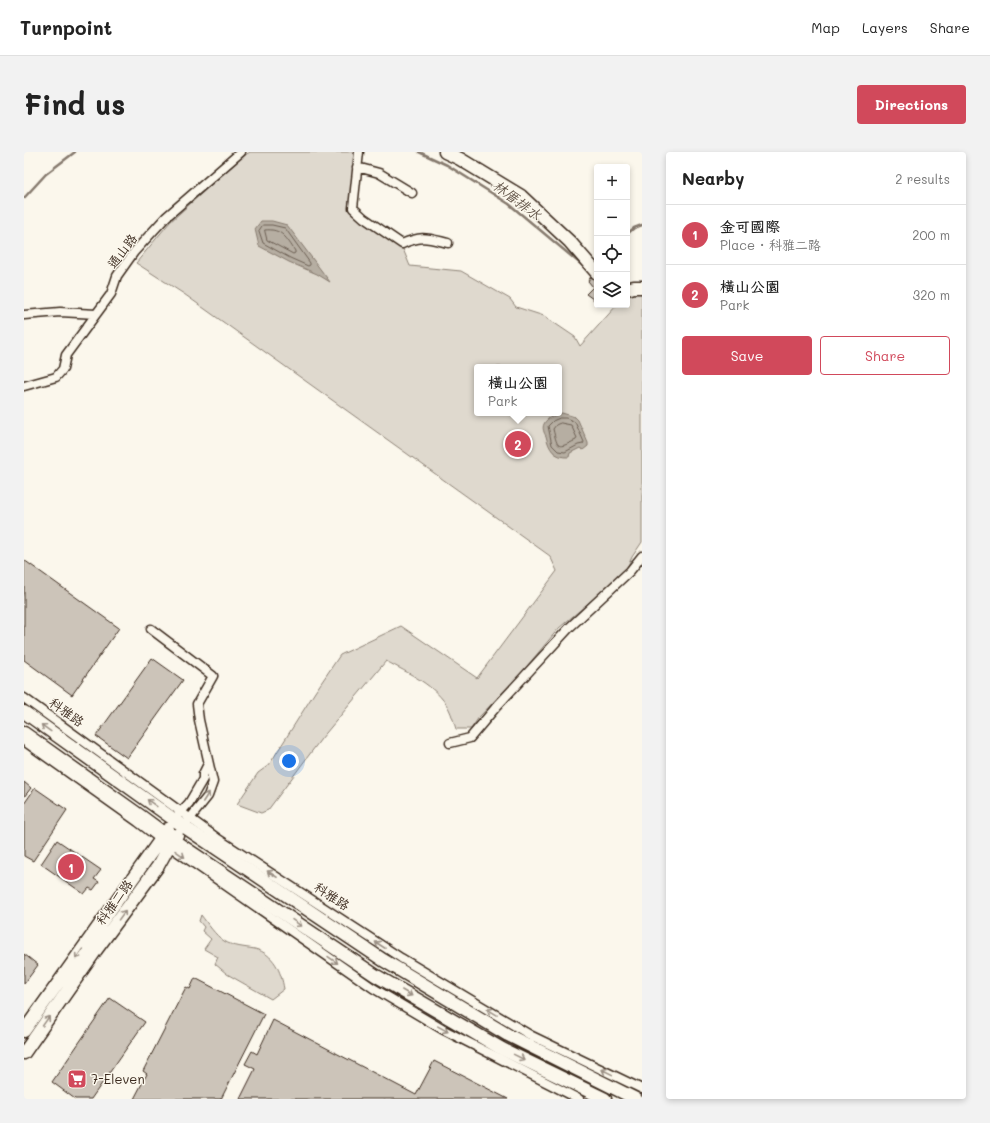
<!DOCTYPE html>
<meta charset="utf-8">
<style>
:root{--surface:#fff;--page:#f2f2f2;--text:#222;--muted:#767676;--line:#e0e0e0;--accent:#d1495b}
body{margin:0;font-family:Mali,"LXGW WenKai TC",sans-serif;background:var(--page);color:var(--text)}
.controls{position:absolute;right:12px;top:12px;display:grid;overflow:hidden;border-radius:4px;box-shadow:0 2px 6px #0003}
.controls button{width:36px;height:36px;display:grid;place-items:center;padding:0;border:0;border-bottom:1px solid var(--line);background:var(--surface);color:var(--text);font:20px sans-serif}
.you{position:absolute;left:265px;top:609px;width:14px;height:14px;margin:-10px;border:3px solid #fff;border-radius:50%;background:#1a73e8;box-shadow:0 0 0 6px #1a73e833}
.badge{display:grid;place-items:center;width:26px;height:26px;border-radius:50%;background:var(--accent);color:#fff;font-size:13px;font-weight:700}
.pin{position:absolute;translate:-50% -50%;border:2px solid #fff;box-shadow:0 1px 4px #0006}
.popup{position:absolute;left:450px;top:212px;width:88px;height:52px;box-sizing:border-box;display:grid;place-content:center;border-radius:4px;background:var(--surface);filter:drop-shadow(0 1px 3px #0005);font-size:13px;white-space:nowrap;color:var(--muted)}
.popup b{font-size:15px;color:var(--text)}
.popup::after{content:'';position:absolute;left:50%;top:100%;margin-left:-8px;border:8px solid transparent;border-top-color:var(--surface)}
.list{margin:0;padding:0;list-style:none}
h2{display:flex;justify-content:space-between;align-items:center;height:52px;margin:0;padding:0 16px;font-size:17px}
h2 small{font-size:13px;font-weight:400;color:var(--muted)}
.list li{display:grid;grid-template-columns:26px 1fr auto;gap:12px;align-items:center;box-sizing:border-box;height:60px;padding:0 16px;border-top:1px solid var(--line)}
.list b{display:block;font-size:15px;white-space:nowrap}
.list p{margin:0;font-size:13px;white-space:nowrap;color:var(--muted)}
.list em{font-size:13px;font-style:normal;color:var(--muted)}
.actions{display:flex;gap:8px;padding:12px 16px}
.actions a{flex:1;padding:9px 0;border:1px solid var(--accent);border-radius:4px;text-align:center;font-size:14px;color:var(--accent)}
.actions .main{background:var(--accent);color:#fff}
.icon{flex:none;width:22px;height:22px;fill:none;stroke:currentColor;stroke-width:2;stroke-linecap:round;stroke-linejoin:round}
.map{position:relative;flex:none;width:618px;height:947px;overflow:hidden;border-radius:4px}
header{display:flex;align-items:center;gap:24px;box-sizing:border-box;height:56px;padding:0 20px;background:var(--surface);border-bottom:1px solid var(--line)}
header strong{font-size:19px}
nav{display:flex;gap:22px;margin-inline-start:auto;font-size:14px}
.intro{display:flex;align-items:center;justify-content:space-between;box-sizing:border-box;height:96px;padding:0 24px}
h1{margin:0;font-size:28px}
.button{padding:10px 18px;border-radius:4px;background:var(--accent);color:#fff;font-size:14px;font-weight:700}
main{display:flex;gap:24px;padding:0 24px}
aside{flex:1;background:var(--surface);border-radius:4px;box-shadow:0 2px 6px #0003}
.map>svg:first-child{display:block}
.green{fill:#dfd9ce;stroke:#8d8276;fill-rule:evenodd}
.water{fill:#b6aea2;stroke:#85796d}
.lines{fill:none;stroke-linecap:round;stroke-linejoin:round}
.shore{stroke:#6c5f53;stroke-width:1}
.stream{stroke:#85796d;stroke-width:2.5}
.building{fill:#ccc4b9;stroke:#3b2a1e}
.street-casing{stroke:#3b2a1e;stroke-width:11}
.secondary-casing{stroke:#3b2a1e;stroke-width:15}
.street{stroke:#fbf7ec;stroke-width:8}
.secondary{stroke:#fbf7ec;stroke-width:12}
.oneway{stroke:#9b9085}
.labels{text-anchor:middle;stroke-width:3;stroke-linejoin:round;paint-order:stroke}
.street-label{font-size:13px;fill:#3b2a1e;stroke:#fbf7ec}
.poi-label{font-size:13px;fill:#3b2a1e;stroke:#fbf7ec;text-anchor:start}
.water-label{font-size:14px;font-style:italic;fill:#605246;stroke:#fbf7ec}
</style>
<header>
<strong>Turnpoint</strong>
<nav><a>Map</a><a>Layers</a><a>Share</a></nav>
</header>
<div class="intro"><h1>Find us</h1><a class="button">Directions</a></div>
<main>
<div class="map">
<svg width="618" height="947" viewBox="0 0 618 947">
<rect width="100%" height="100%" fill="#fbf7ec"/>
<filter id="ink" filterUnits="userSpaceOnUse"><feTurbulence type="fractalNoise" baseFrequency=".025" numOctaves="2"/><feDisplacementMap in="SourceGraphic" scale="8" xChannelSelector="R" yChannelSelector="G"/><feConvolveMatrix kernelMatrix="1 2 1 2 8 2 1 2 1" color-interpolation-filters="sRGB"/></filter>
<g filter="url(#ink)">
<path class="green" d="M226,0h105l-2,44 -5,7 16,15 39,31 7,17 51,5 49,28 6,8 28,9 31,21 5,9 37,-41h10v-10l12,-4 3,1v250l-10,15 -7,15 -66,56 -42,50 -38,39 -8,12h-15c-2,-6 -4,-14 -7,-20 -13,-24 -41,-36 -63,-48l-65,78 -53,71 -7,3 -24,-9 21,-31 11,-8 46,-73 25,-37 61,-29 76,52 80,-107 -7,-15 -366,-262 -48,-31 34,-41 72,-65zM453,215h82v46h-82z
M177,763c7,9 14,20 23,26 10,6 20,6 31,8 19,5 26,22 29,40l-13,10 -44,-25 -12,-10 3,-7 -14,-8 7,-10 -9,-8 2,-4 -5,-6z"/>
<path class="water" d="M237,69h11l15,4 43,57 -13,-8 -28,-12 -30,-16 -4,-17z
M538,261l13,4 3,3 10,23v3l-5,4 -3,-2 -10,5 -1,4c-15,1 -20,-8 -23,-21 -2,-3 -4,-8 -2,-12 3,-7 12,-9 18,-11z"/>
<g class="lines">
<path class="shore" d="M239,73h9l13,3 25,35v2l-2,1 -18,-8 -27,-15 -4,-12z
M241,78c17,-2 22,9 30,21v2l-2,1 -26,-14 -2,-8z
M536,266h6l9,4 9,20 -1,2 -5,1 -13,7 -7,-1 -6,-6 -4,-19 5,-5z
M537,271l10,2 6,13 -1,2c-19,9 -18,9 -23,-11l3,-4z"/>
<path class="stream" d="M395,0l28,13 62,39 74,62 3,-1
M0,46l22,-24 29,-22
M603,82l7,-6 8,-3"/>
</g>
<path class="building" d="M570,120l3,4v26l-11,-8 7,-7 -5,-6z
M0,408l95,68 -47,67 -48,-35z
M128,506l31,22 -56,78 -31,-22z
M0,630l7,6 -7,9z
M11,636l32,22 -34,51 -9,-5v-52z
M33,688l44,30 -7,9 5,3 -6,8 -4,-2 -5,6 -43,-30z
M0,802l14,11 -14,19z
M171,826l69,36 -43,85h-87l13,-25 -4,-3 43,-84 4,2z
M86,846l35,24 -54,77h-16l-23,-17z
M249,868l143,75 18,-34 74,38h-268l15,-30 -10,-5 7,-13 5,3z"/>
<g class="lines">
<g class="street-casing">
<path id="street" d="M335,0l-6,56 11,10 38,26c20,-9 25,-6 46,-1
M333,15l22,6 33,20
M0,163l36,-3 36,2
M0,234l32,-9 7,-8 3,-14 45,-61 6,-18 17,-24 32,-35 75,-65
M127,477l62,47 -16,28 2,16 14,62 -5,14 -20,25
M0,546l193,140 184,120 129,77 112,54
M0,589l114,81 31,24 204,142 69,41 137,70
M426,591l20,-5 27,-32 73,-79 60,-56 12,-15
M154,663l11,-12 14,-24v-5l5,-10"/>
</g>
<g class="secondary-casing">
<path id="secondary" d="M421,0l15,7 61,37 49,46 27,31
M603,137l7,-2h8
M0,560l159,114 200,134 125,75 128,64
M0,581l118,84 31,23 202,135 127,74 103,50
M0,879l144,-202
M0,901l72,-103 62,-84 11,-20 8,-11"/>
</g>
<use href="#street" class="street"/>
<use href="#secondary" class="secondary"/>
</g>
<defs><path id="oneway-shaft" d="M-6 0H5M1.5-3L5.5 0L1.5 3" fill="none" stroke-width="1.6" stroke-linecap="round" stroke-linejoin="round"/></defs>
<g class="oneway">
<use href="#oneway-shaft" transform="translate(22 576) rotate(-144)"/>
<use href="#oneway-shaft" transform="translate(182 645) rotate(-57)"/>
<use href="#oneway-shaft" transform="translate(128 651) rotate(-144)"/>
<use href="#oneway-shaft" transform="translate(156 702) rotate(35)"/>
<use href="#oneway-shaft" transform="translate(248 722) rotate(-147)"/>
<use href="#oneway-shaft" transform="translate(98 763) rotate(-54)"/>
<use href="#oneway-shaft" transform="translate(273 771) rotate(34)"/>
<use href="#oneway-shaft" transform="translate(356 793) rotate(-147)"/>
<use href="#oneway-shaft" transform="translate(55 802) rotate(125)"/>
<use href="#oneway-shaft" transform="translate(309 808) rotate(35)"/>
<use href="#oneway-shaft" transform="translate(383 841) rotate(30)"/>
<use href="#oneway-shaft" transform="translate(468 860) rotate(-149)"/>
<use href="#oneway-shaft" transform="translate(22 869) rotate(-55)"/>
<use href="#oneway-shaft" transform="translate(419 877) rotate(29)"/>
<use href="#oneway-shaft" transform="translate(495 905) rotate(26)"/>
<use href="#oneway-shaft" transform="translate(583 920) rotate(-154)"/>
</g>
</g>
<defs>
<g id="supermarket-square" transform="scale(1)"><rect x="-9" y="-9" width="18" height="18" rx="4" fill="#d1495b" stroke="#fbf7ec"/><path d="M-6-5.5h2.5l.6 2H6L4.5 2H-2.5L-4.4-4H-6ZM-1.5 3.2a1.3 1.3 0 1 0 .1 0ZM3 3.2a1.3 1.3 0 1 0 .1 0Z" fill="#fff"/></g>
</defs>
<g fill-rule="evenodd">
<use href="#supermarket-square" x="53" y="927"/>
</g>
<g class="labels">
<g class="street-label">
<text transform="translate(98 99) rotate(-53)" y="5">通山路</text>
<text transform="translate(43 560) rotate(36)" y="5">科雅路</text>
<text transform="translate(308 744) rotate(33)" y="5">科雅路</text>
<text transform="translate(90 750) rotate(-54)" y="5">科雅二路</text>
</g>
<g class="poi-label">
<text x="67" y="932">7-Eleven</text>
</g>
<g class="water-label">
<text transform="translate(493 48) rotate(37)" y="5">林厝排水</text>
</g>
</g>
</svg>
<div class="controls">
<button>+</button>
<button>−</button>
<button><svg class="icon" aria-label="locate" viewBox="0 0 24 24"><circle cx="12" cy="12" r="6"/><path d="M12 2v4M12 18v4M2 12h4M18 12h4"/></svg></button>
<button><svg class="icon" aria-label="layers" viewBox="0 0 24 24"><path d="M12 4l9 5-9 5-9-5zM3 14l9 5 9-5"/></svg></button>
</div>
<div class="you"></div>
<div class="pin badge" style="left:47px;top:715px">1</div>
<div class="pin badge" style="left:494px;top:292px">2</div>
<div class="popup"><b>橫山公園</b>Park</div>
</div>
<aside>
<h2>Nearby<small>2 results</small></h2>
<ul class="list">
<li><span class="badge">1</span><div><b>金可國際</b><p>Place · 科雅二路</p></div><em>200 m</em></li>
<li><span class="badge">2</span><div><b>橫山公園</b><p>Park</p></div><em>320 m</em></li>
</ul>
<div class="actions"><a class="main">Save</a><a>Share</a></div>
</aside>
</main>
